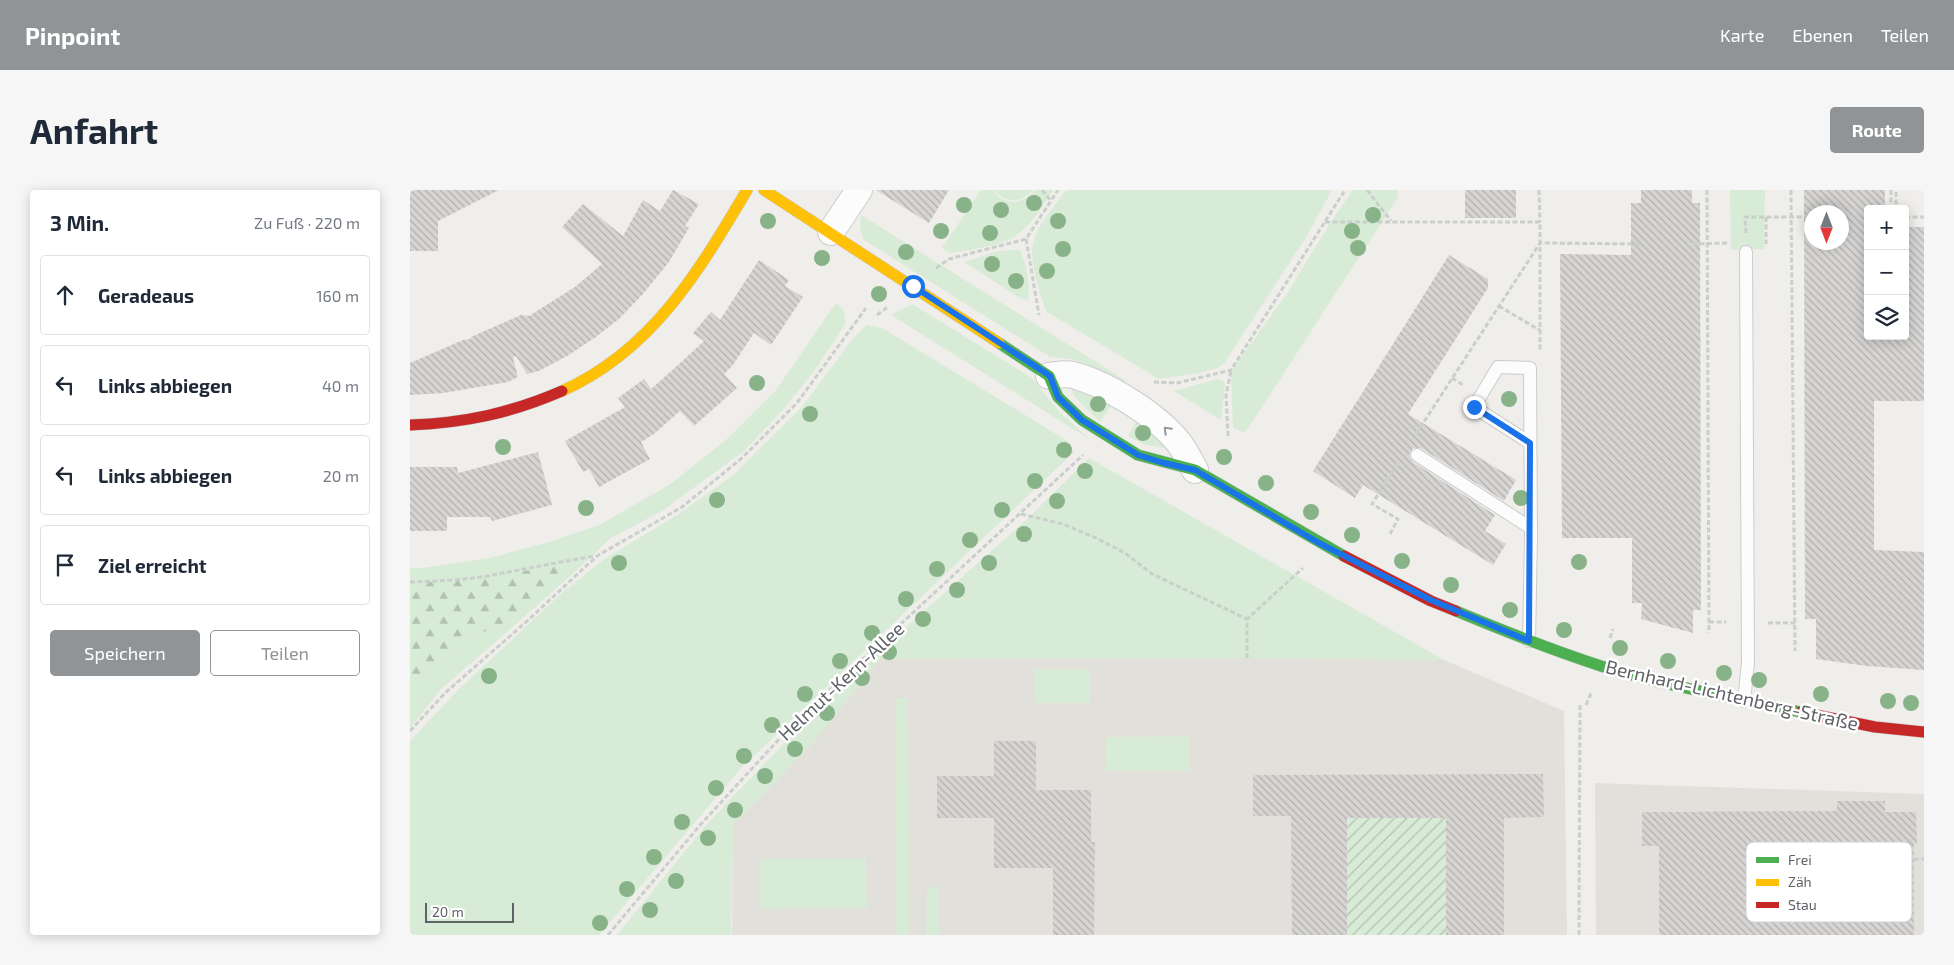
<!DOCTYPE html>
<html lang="de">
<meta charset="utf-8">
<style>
:root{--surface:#fff;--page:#f6f6f7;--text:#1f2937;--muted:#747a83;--line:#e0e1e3;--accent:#919496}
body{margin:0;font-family:"Exo 2",sans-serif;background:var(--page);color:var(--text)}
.controls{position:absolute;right:15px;top:15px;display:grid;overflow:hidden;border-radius:5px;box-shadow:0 2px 12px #0003}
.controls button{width:45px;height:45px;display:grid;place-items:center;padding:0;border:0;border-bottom:1px solid var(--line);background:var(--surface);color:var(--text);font:25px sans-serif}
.compass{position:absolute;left:1394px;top:15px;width:45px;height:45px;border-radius:50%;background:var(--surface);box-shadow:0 2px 12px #0003;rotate:180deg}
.scale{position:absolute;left:15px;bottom:12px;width:89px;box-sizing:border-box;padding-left:5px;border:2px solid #5f6368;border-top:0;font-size:14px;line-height:18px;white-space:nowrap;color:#5f6368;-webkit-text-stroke:4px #fff;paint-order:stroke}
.stop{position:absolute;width:15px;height:15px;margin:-11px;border:4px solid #1a73e8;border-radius:50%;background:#fff}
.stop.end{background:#1a73e8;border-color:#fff;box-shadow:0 1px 5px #0008}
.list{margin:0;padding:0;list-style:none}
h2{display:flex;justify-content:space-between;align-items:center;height:65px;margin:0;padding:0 20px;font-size:21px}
h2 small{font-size:16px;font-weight:400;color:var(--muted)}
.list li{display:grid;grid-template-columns:32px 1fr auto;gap:15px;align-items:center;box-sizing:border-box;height:80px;margin:0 10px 10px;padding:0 10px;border:1px solid var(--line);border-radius:5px}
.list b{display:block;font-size:19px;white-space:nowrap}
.list em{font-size:16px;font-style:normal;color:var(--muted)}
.actions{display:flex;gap:10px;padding:15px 20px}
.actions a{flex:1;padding:11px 0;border:1px solid var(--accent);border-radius:5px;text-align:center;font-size:18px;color:var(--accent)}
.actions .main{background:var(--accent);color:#fff}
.icon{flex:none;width:28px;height:28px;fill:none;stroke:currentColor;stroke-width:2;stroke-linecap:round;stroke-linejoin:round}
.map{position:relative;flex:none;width:1514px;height:745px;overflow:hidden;border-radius:5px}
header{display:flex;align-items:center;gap:30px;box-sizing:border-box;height:70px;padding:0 25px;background:var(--accent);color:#fff}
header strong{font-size:24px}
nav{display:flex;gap:28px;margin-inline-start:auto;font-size:18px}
.intro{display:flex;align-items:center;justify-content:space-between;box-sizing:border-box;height:120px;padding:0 30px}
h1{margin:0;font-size:35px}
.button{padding:12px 22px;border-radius:5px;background:var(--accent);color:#fff;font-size:18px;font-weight:700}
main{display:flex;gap:30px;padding:0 30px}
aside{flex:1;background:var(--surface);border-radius:5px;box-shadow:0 2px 12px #0003}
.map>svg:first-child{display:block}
.education{fill:#e2e0da}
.green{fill:#d8ebd6}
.forest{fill:url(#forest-firs)}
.garden{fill:url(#garden-furrows)}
.building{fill:url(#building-back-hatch);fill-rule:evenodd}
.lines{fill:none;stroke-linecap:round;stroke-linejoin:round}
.lane-casing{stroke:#cbcccc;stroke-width:14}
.street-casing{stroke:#cbcccc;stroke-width:28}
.fast-casing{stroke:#cacacb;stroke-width:12}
.slow-casing{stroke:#cacacb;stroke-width:12}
.jam-casing{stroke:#cacacb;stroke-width:12}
.path{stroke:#cacfcc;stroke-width:3;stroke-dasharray:5 2.5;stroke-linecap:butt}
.lane{stroke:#fdfcfc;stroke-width:12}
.street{stroke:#fdfcfc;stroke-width:26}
.fast{stroke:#4caf50;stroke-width:11}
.slow{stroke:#ffc107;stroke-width:11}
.jam{stroke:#c62828;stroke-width:11}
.tree{fill:#88b388}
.oneway{stroke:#96999c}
.route{stroke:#1a73e8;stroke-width:6}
.labels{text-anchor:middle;stroke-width:5;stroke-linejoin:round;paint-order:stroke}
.street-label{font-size:19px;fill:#5f6368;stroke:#fff}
.key{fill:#fff;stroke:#cfd0d2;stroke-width:1}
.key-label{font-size:14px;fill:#5f6368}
</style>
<header>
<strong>Pinpoint</strong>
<nav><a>Karte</a><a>Ebenen</a><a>Teilen</a></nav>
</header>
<div class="intro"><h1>Anfahrt</h1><a class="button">Route</a></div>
<main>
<aside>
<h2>3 Min.<small>Zu Fuß · 220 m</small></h2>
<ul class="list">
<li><svg class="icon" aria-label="ahead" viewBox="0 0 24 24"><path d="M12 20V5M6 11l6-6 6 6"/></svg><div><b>Geradeaus</b></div><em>160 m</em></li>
<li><svg class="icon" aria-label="left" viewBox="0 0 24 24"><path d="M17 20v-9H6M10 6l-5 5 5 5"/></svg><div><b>Links abbiegen</b></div><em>40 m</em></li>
<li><svg class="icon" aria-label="left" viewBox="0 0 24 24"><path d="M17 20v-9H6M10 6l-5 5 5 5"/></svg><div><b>Links abbiegen</b></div><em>20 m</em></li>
<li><svg class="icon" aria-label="arrive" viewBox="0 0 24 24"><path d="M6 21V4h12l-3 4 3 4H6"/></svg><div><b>Ziel erreicht</b></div></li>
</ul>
<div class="actions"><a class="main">Speichern</a><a>Teilen</a></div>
</aside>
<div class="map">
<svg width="1514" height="745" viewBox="0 0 1514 745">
<defs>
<pattern id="forest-firs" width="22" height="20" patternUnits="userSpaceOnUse" patternTransform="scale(1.25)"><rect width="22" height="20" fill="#d8ebd6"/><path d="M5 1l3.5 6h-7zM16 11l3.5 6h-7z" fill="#b2c2b1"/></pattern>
<pattern id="garden-furrows" width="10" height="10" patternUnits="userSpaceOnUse" patternTransform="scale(1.25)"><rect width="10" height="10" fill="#d8ebd6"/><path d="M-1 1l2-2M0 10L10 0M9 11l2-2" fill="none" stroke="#b2c2b1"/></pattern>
<pattern id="building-back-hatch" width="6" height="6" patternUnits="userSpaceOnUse" patternTransform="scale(1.25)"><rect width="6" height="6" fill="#d6d5d3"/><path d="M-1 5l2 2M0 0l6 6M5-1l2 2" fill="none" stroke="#b1b0af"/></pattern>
</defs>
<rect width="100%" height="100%" fill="#efeeea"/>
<path class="education" d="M837,468l197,2 120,51 3,224h-835l1,-111 77,-78 70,-87z
M1185,593l329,11v141h-328z"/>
<path class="green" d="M571,0h12c8,16 32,15 41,0h19c-10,16 -20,33 -36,45 -12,10 -50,16 -67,18l-8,-5z
M584,0h38c-9,14 -29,13 -38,0z
M656,0h266l-27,49 -80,123 -7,6 -19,5 -40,6 -112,-67c-7,-16 -18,-51 -14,-69 5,-19 22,-37 33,-53z
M943,0h45v7l-153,236 -12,-5 -2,-51 1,-7 56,-78 44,-72z
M1320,0h35l-1,59 -33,1z
M451,25l264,165v4l-3,2 -37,-23 -14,-4 -21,-2 -186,-117c-4,-9 -5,-16 -3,-25z
M601,60h9c6,13 11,36 8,50l-8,-2 -56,-36 30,-10z
M426,113c8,7 10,10 9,22l-33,49 -30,37 -38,40 -82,60 -53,28 -22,22 -120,19 -57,3v-15h12l68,-10 59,-16 50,-17 70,-40 58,-46 49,-49z
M502,114l120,74 27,34 32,28 -200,-125z
M457,135l15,3 184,112 8,12 -332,315 -143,168h-189v-194l49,-52 104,-97 40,-32 74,-45 55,-39 70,-69 52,-70z
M807,189l6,1 2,6 -4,34 -47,-29z
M662,199l22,5 19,9 -13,19 -27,-27z
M728,229l25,24 1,5 -21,-4 -15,-8z
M679,268l355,202 -197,-2 -367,1 -70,87 -77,79 -2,110h-114l90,-111 107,-112 53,-50 159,-142z
M114,427l-83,72 -31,39v-48l22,-8 32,-33z
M625,479h55v34h-55z
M485,508h13l1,237h-13z
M780,546v35h-84l-1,-34z
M456,668l1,50 -107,1v-50z
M517,697h12v48h-13z"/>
<path class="forest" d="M177,371l-63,56 -60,22 -32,33 -22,8v-97l57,-3z"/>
<path class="garden" d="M937,628h99v117h-99z"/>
<path class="building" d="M0,0h89l-61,31v30h-28z
M263,0l26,14 -14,22 4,2 -20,34 -27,33 -22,23 -24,19 -29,19 -28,15 -12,3 -11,-18 -3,2 5,19 -10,5 -65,11 -33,2v-32l53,-23 8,-1v-2l50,-22 8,1 46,-29 27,-23 -40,-37 21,-23 40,32 20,-36 17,11z
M466,0h73l-20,33z
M1055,0h51v28h-51z
M1231,0h51v13h8l1,407h-8v23l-52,-14 1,-16h-10v-65h-70l-2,-284 71,1v-52h10z
M1394,0h81v19h-17v127h37v-109h19v174h-50v149l50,2v118l-57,-4 -51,-7v-40h-11zM1402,22h30v30h-30z
M1039,65l39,24v9l-80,126 108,66 -12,21 -83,-53h-8l-4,7 4,7 82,53 -10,16 21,13 -13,21 -130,-80 -8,13 -42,-27z
M349,70l30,20 -4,6 18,11 -32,48 -17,-12 -21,32 -9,9 13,14 -43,38 -14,-15 -26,23 -13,8 9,17 -51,28 -10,-18 -6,3 -18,-31 60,-34 -7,-9 26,-19 7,10 26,-23 27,-25 -11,-8 18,-21 9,8z
M128,262l14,53 -60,16 -2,-4h-43v14h-37v-64h47l1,6z
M584,551h42v49h55v52h4l-1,93h-41v-67h-59v-50h-57v-42h57z
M1133,584l1,43 -40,1v117h-58v-117h-99v117h-55l-1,-119h-38v-41z
M1427,611h48v11h31l1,32h-3v91h-255v-89h-17v-34l195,-1z"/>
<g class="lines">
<g class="lane-casing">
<path id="lane" d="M1007,265l114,73
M1119,451l2,-105 -1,-168 -32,-1 -24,40 56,36
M1334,511l4,-38 -2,-411"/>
</g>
<g class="street-casing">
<path id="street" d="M421,42l28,-42
M639,186c8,-1 17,-3 24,-1 34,9 84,40 106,68 6,8 11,18 16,27"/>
</g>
<g class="fast-casing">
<path id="fast" d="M589,153l50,33 9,21 24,23 56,35 57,15 149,86
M1046,421c48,20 96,39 145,55 65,20 133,32 200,46"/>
</g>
<g class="slow-casing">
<path id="slow" d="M354,0l235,153
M152,201c90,-40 137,-120 185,-201"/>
</g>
<g class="jam-casing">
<path id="jam" d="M0,235c55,-2 101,-12 152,-34
M934,366l87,45 25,10
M1391,522l74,15 49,5"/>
</g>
<path class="path" d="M632,0l9,11
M957,0l24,31
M1129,0l1,32
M1297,0l2,443
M1381,0l4,461
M1481,0v18
M1481,17h5v-17
M1356,27v27
M1455,27h3
M1495,27h19
M915,32h215v128
M1336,43l-1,-16h67
M616,49l13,76
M1282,54l35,-1
M526,78l13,-9 77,-20 32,-49
M1089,116l42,25
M467,125l12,-9
M1042,188l11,7
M744,192l23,1 54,-13 114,-180
M1006,244l124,-191 101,1
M818,246l-2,-41 5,-25
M611,324l42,10 31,13 31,16 27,21 95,45
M980,344l8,-15 -26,-15 26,-41
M0,392c29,-1 59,-2 88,-8 33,-6 65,-13 98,-18
M1299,432h17
M1358,433h27
M1200,448l3,-9
M837,468v-39l56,-51
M1176,515l5,-12
M0,541l35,-38 80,-70 72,-67 85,-49 60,-49 55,-55 69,-95
M1474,670l40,-1
M198,745l93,-111 92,-100 290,-269
M1169,745l1,-232"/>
<use href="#lane" class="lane"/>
<use href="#street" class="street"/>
<use href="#fast" class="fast"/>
<use href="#slow" class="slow"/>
<use href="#jam" class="jam"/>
</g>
<g class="tree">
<circle cx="624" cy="13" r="8"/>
<circle cx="554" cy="15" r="8"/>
<circle cx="591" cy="20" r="8"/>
<circle cx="963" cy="25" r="8"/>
<circle cx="358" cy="31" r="8"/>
<circle cx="648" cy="31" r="8"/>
<circle cx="531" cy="41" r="8"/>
<circle cx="942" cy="41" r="8"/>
<circle cx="580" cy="43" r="8"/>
<circle cx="948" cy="58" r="8"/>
<circle cx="653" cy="59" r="8"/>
<circle cx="496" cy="62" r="8"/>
<circle cx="412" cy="68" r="8"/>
<circle cx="582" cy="74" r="8"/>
<circle cx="637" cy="81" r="8"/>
<circle cx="606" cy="91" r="8"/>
<circle cx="469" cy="104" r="8"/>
<circle cx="347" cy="193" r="8"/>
<circle cx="1099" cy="209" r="8"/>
<circle cx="688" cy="214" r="8"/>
<circle cx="400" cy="224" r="8"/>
<circle cx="733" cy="243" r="8"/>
<circle cx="93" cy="257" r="8"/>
<circle cx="654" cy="260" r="8"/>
<circle cx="814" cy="267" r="8"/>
<circle cx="675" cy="281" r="8"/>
<circle cx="625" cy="291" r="8"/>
<circle cx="856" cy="293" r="8"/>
<circle cx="1111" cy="308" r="8"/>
<circle cx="307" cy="310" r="8"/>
<circle cx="647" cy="311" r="8"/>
<circle cx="176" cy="318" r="8"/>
<circle cx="592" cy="320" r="8"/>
<circle cx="901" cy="322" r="8"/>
<circle cx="614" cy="344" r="8"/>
<circle cx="942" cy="345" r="8"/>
<circle cx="560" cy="350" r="8"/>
<circle cx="992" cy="371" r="8"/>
<circle cx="1169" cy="372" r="8"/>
<circle cx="209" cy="373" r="8"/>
<circle cx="579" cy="373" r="8"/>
<circle cx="527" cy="379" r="8"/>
<circle cx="1041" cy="395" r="8"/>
<circle cx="547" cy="400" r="8"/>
<circle cx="496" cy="409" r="8"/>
<circle cx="1100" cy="420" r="8"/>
<circle cx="513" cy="429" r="8"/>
<circle cx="1154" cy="440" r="8"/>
<circle cx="462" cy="443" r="8"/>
<circle cx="1210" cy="458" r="8"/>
<circle cx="479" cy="462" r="8"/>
<circle cx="430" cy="471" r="8"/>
<circle cx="1258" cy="471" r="8"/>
<circle cx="1314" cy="483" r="8"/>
<circle cx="79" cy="486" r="8"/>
<circle cx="452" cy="488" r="8"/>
<circle cx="1349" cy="490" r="8"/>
<circle cx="395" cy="504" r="8"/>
<circle cx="1411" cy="504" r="8"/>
<circle cx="1478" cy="511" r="8"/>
<circle cx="1501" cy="513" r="8"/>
<circle cx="417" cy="523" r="8"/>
<circle cx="362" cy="535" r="8"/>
<circle cx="385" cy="559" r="8"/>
<circle cx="334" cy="566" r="8"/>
<circle cx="355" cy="586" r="8"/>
<circle cx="306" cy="598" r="8"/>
<circle cx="325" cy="620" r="8"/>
<circle cx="272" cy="632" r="8"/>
<circle cx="298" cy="648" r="8"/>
<circle cx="244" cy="667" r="8"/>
<circle cx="266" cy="691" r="8"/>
<circle cx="217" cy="699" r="8"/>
<circle cx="240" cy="720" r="8"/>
<circle cx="190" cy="733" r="8"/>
</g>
<defs><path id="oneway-chevron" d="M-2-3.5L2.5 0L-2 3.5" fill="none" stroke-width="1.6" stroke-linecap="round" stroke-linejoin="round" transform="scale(1.25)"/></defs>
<use class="oneway" href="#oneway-chevron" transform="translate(757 240) rotate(-135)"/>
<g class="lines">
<path class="route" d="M503,96l137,90 8,21 24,23 56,35 26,8 31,7 124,73 112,57 98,41 1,-198 -56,-36"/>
</g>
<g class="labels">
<g class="street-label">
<text transform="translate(431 491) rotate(-43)" y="7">Helmut-Kern-Allee</text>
<text transform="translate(1322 505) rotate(13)" y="7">Bernhard-Lichtenberg-Straße</text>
</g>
</g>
<rect x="1336" y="652" width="166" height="80" rx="8" class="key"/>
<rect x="1346" y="667" width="23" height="6" fill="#4caf50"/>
<rect x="1346" y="689" width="23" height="7" fill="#ffc107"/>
<rect x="1346" y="712" width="23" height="6" fill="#c62828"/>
<g class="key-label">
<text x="1378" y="675">Frei</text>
<text x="1378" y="697">Zäh</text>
<text x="1378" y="720">Stau</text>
</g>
</svg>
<div class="controls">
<button>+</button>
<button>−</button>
<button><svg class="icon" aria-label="layers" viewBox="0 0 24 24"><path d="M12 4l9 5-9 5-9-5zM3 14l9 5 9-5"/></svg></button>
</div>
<svg class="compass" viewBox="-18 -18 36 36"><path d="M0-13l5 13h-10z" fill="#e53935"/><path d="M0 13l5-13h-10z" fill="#747a83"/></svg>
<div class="scale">20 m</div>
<div class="stop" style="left:503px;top:96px"></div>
<div class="stop end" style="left:1064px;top:217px"></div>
</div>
</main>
